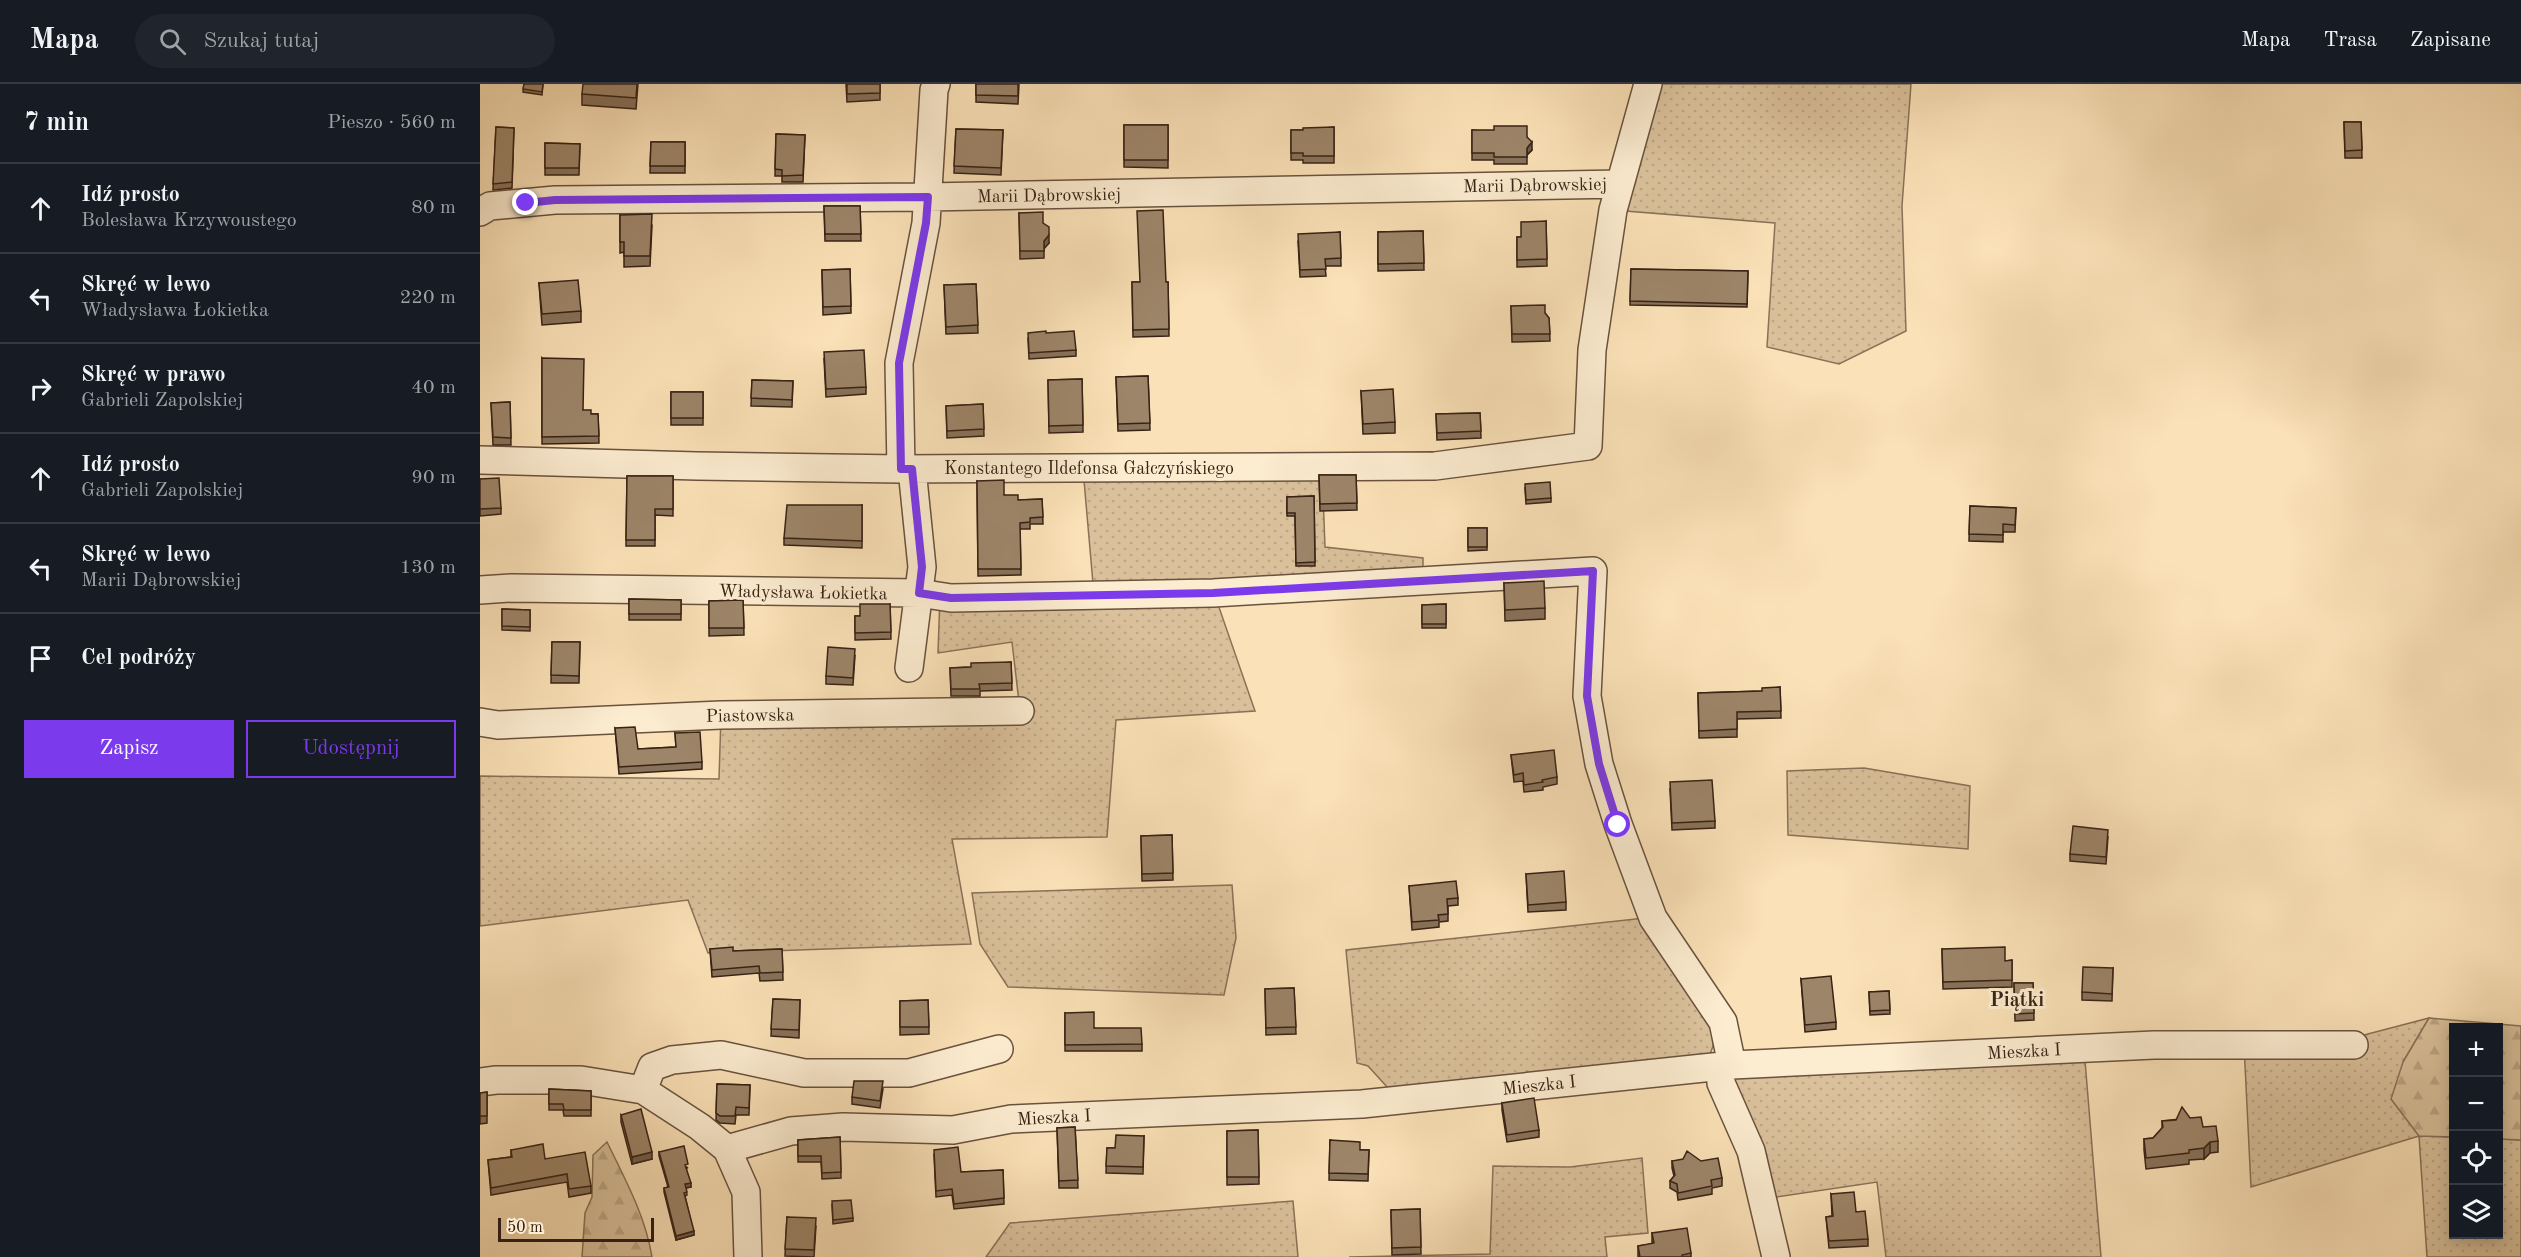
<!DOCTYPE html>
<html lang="pl">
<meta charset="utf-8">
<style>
:root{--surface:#171b24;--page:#20242c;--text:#f1f3f6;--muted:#9ea1a6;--line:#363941;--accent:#7c3aed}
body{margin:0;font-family:"Old Standard TT",serif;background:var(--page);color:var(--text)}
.controls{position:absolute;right:18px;bottom:18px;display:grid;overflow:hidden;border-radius:0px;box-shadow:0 3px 15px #0003}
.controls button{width:54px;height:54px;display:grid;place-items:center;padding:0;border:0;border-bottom:2px solid var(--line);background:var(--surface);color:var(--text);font:30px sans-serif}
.scale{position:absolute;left:18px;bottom:15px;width:156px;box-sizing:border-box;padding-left:6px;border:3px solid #382215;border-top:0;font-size:16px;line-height:21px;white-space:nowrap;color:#382215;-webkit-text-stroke:4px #fcecd0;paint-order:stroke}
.stop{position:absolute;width:18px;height:18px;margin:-14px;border:4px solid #7c3aed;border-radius:50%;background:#fff}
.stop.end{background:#7c3aed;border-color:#fff;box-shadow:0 2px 6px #0008}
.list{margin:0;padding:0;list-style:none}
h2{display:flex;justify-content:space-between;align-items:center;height:78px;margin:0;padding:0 24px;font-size:26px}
h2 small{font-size:20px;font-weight:400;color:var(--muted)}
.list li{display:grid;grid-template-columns:39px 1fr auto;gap:18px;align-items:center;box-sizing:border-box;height:90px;padding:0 24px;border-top:2px solid var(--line)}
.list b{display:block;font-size:22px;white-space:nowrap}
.list p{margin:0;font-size:20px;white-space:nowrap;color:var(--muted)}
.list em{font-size:20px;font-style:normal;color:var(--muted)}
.actions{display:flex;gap:12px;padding:18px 24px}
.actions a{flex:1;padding:14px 0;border:2px solid var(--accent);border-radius:0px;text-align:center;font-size:21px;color:var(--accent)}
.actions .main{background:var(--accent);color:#fff}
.icon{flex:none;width:33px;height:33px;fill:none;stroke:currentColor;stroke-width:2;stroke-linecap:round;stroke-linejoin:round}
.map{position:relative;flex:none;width:2041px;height:1173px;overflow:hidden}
header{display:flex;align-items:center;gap:36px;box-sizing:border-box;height:84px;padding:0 30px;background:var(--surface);border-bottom:2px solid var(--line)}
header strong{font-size:28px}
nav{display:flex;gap:33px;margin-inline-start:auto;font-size:21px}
.search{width:420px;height:54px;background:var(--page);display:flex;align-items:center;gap:15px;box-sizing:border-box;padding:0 21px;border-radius:33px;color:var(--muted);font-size:22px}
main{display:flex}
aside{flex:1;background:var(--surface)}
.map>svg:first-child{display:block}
.grass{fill:url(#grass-dots);stroke:#897258;stroke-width:1.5}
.forest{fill:url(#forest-firs);stroke:#897258;stroke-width:1.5}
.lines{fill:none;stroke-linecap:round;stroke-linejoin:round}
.minor-casing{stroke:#69523e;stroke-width:30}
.minor{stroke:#fcecd0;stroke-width:27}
.wall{fill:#87725a;stroke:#382215;stroke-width:1.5}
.shaded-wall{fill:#6e5d4a;stroke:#382215;stroke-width:1.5}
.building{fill:#9d8569;stroke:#382215;stroke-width:1.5}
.route{stroke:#7c3aed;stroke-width:8}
.labels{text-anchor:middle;stroke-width:6;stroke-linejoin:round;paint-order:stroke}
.street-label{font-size:18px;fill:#382215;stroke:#fcecd0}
.neighbourhood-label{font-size:20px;font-weight:bold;fill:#382215;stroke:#fcecd0}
</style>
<header>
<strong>Mapa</strong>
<div class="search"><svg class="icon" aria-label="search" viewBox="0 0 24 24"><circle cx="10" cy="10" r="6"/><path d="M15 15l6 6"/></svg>Szukaj tutaj</div>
<nav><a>Mapa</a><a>Trasa</a><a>Zapisane</a></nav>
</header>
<main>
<aside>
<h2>7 min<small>Pieszo · 560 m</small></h2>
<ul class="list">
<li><svg class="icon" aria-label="ahead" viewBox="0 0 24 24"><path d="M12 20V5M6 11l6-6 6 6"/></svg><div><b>Idź prosto</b><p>Bolesława Krzywoustego</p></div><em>80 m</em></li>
<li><svg class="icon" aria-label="left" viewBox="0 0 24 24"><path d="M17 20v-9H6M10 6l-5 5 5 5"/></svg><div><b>Skręć w lewo</b><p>Władysława Łokietka</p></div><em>220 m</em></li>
<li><svg class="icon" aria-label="right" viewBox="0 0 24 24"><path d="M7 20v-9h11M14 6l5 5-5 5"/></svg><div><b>Skręć w prawo</b><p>Gabrieli Zapolskiej</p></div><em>40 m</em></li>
<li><svg class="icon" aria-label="ahead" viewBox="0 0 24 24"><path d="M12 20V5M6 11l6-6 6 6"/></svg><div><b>Idź prosto</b><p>Gabrieli Zapolskiej</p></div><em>90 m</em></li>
<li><svg class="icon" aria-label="left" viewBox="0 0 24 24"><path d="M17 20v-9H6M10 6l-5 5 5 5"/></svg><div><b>Skręć w lewo</b><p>Marii Dąbrowskiej</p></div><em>130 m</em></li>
<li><svg class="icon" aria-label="arrive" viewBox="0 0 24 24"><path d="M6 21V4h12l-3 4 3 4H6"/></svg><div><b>Cel podróży</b></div></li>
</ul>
<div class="actions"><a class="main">Zapisz</a><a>Udostępnij</a></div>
</aside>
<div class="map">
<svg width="2041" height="1173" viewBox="0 0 2041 1173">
<defs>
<pattern id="grass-dots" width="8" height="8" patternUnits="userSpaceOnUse" patternTransform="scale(1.5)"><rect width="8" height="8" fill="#dac19b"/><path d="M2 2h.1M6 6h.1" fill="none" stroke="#bca685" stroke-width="1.8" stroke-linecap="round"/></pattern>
<pattern id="forest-firs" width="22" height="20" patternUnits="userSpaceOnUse" patternTransform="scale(1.5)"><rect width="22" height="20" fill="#dac19b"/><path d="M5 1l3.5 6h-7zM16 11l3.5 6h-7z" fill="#bca685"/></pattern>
</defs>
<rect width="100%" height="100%" fill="#fbe1b7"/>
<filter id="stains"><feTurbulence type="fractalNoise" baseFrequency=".00333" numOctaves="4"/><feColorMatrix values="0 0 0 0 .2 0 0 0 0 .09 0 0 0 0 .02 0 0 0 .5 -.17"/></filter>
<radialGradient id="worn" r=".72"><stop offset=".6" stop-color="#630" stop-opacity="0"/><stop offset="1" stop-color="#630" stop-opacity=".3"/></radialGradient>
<path class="grass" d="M1168,0h263l-9,122 4,125 -67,33 -72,-17 8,-124 -162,-13z
M842,383l3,80 98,11v23l-209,12 41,118 -139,9 -9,117 -155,2 19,105 -263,9 -20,-53 -208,26v-150l239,3 2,-64 299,-4 -8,-69 -74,11 2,-57 154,-1 -11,-126z
M1384,684l106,18 -2,63 -180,-14 -1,-64z
M752,801l4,53 -12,57 -216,-8 -28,-43 -8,-51z
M1165,834l69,109 -1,19 -4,11 -321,31 -20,-22 -11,-3 -11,-113z
M1949,934l-26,44 16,74 34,1 1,97h44l1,-95 22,1v117h-94l-8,-121 -168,51 -7,-142 120,-10z
M1604,964l17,209h-215l-9,-75 -114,17 -42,-116 11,-18z
M1162,1074l6,75 -43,4 2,20h-258l141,-3 3,-88 77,1z
M813,1117l5,56h-312l24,-34z"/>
<path class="forest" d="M1949,934l92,8v114l-22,-1 -1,-111h-44l-1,109 -34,-1 -28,-37 12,-37z
M127,1058c18,37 38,73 45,115h-70l3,-44 7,-16 1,-42z"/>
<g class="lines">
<g class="minor-casing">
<path id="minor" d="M0,128l10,-6 65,-6 373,-3 692,-13
M0,376l217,6 204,3 534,-3 153,-20 4,-96 21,-140 35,-126
M421,385l-2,-106 27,-140 8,-133 2,-6
M0,506l31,-2 408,5 32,5 262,-5 380,-22 -6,125 12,68 19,60 35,94 70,104 9,43
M429,584l13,-101 -10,-98
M0,638l18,3 223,-10 299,-4
M1240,983l1,16 30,68 25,106
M0,998l16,-2h85l62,10 57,37 27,22 19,43 2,65
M163,1006l9,-23 20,-7 49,-5 83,18h105l90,-24
M247,1065l64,-18 52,-4 110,3 58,-11 351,-15 370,-39 422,-20h200"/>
</g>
<use href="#minor" class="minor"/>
</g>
<path class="wall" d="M44,0h19l-1,11 -19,-3z
M158,0l-2,25 -54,-4v-11z
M366,0h34v16l-33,2z
M496,0h43l-1,20 -42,-2z
M1864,38h17l1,36h-17z
M644,41h44v43l-44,-1z
M16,43l18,1 -2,60 -19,2z
M854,43v36h-31v-3h-12v-30h12z
M476,45l47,1 -2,45 -47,-2z
M992,46l55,7 5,13 -5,5v9h-33v-4h-22z
M296,50l29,1 -2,47h-21v-6h-7z
M171,58h34v31h-35z
M65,59l35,1 -1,31h-34z
M344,122h36l1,35h-36z
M539,129l24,10 6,20 -5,5v10l-24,1z
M140,131l32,10 -2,41 -26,1v-15l-4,1z
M1066,137l1,45 -30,1v-30h4z
M943,147l1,39 -46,1v-39z
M860,148l1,34h-16l1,10 -26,1 -2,-36z
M370,185l1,44 -28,2 -1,-45z
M1151,185l117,2 -1,36 -117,-2z
M652,198h36l1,54 -36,1z
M59,199l42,28v11l-39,3z
M496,200l2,49 -32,1 -2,-49z
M1031,222l34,7 4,5 1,23 -38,1z
M566,249l30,17v6l-47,3 -1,-21z
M62,274l41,52 8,4h7l1,29 -57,1z
M344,275l42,28v7l-40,3z
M668,292l2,54 -32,1 -2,-54z
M602,295l1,53 -34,1 -1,-53z
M272,296l41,1 -1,26 -41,-1z
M881,307l34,31v11l-32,1z
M191,308h32v33h-32z
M30,318l1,43h-18l-2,-42z
M503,320l1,32 -37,2 -1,-32z
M1000,329l1,25 -44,2 -1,-26z
M839,391h37l1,35 -37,1z
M147,392h46v40l-18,-1v31h-29z
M0,395l21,29v6l-21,2z
M497,397l27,14 14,5 24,-1 1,25h-13v5h-10l1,46 -43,1z
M1045,404l26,10v4l-25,2z
M834,412l1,70h-19l-1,-50h-8v-19z
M382,421v43l-78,-3v-7z
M1490,422l46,2 -1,24h-12v10l-34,-1z
M988,444h19v22l-19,1z
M1024,499l41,25v11l-40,2z
M149,515l52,1v20h-52z
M263,516l1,35 -35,1v-35z
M410,520l1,35 -36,1v-24h5z
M966,520v24h-24v-23z
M22,525l28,1v21l-28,-1z
M72,558h28l-1,41h-28z
M375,572l-2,29 -27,-1v-8z
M531,578l1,28 -32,1v5h-29l-1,-28 21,-1z
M1300,603l1,31 -44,1v18l-38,1 -1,-45 64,-2z
M135,644l23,21 38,-2 -1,-14 27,29v7l-83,5z
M1031,671l46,22v7l-14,3v3l-19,2 -1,-11 -9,1z
M1190,705l45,32v7l-43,2z
M692,751l1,45 -31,1 -1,-45z
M1628,753l-2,27 -36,-3v-7z
M1046,790l40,28v8l-38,2z
M929,802l49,12v7l-10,1v15l-9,1v5l-27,3z
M230,865l23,2 49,-2 1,31 -23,1 -1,-8 -47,4z
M1462,865l63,12 7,-1v27l-69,2z
M1633,884l-1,33 -30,-1v-8z
M1321,895l35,43v7l-31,3z
M1534,899h19l1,37 -19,1z
M814,904l2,46 -30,1 -1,-46z
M1409,907l1,23 -20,1 -1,-23z
M293,915l27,1 -1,38 -28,-2z
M448,916l1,34 -29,1v-34z
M585,929l29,15 48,16v7h-77z
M237,1000l33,1 -1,30h-13l-1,9 -15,-1 -4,-3z
M69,1005l42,2v25h-27l-1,-6h-14z
M403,1005l-3,19 -28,-4v-7z
M7,1008v31l-7,1v-31z
M1022,1019l37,27v7l-32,5 -5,-32z
M141,1031l31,44 -20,5 -11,-42z
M1710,1034l13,9 15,14v11l-8,1 -6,6 -15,1v4l-43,5 -2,-19v-11l9,-1 9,-10v-7z
M595,1043l3,61h-19l-2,-60z
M778,1046l1,54 -32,1v-54z
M664,1052l-1,38 -37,-1 1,-25h8z
M360,1053l1,41 -19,1 -1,-17h-23v-22z
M850,1056l30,10h9l-1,31 -39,-1z
M31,1066l34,9 46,27v7l-22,4 -2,-15 -76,13 -3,-35 23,-3z
M179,1068l29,16h-2l5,19 -5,1 1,7 -2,1 9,39 -18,5 -12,-48v-4l4,-1 -9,-31z
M454,1071l27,17 42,-2 1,34 -50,5 -2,-14 -16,2z
M1192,1077l50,17v8l-10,2v6l-34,6 -1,-8 -7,-4v-7l4,-5 -2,-8z
M1351,1110l37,45v7l-39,2 -3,-31 6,-1z
M352,1121l21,13v3l-20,3z
M940,1125l1,45 -29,1 -1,-45z
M307,1133l29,9 -2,31 -29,-1z
M1172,1149l39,20v4h-53v-11l14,-2z"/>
<path class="shaded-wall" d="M1052,58v8l-5,5v-7z
M569,151v8l-5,6v-8z
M1730,1058v11l-6,6v-11z
M172,1068v7l-20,5v-7z
M211,1099v4l-6,1v-4z
M214,1147v4l-18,5v-4z"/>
<path class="building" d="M44,0h19l-1,8 -19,-3z
M103,0h54l-1,14 -54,-4z
M367,0h33v9l-33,1z
M496,0h42v12l-42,-1z
M1864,38h17l1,28 -17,1z
M644,41h44v35h-44z
M1014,42h33v11l5,5 -5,6v9h-33v-4h-22v-23h22z
M16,43l18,1 -2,54 -19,2z
M854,43v29h-31v-3h-12v-23h12v-2z
M476,45l47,1 -2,38 -47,-2z
M296,50l29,1 -2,40 -21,1v-6l-7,-1z
M171,58h34v24h-35z
M65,59l35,1 -1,24h-34z
M344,122h36l1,28h-36z
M683,126l3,72h2l1,47 -36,1 -1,-48h8l-3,-71z
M563,128v11l6,4v8l-5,6v10h-24l-1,-38z
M172,130l-2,42h-26v-14h-4v-27z
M1066,137l1,38 -30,1v-23h4v-15z
M943,147l1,32 -46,1v-32z
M860,148l1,26 -16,1 1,10 -26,1 -2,-36z
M370,185l1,37 -28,1 -1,-37z
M1151,185l117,2 -1,33 -117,-3z
M98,196l3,31 -39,3 -3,-31z
M496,200l2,41 -32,2 -2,-42z
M1065,221v8l4,5 1,16h-38l-1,-28z
M566,247v2l28,-2 2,19 -47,3 -1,-20z
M384,266l2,37 -40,2 -2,-37z
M62,274l42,1 -1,51h8v4h7l1,22 -57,1z
M668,292l2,47 -32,1 -2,-47z
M602,295l1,46 -34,1 -1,-46z
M272,296l41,1 -1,19 -41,-2z
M913,305l2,33 -32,2 -2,-33z
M191,308h32v26h-32z
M30,318l1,36 -18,-1 -2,-34z
M503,320l1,25 -37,2 -1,-25z
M1000,329l1,18 -44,2 -1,-19z
M839,391h37l1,28 -37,1z
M147,392h46v33h-18v31h-29z
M19,394l2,30 -21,1v-30z
M524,396v15h14v5l24,-1 1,18 -13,1v4l-10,1 1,46h-43l-1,-88z
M1070,398l1,16 -25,2 -1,-16z
M834,412l1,66 -19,1 -1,-50h-8v-16z
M307,421h75v36l-78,-3z
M1490,422l46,2 -1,17 -12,-1v11l-34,-1z
M988,444h19v19h-19z
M1064,497l1,27 -40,2 -1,-27z
M149,515l52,1v14h-52z
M263,516l1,28h-35v-27z
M380,520h30l1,28 -36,1v-17h5z
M966,520v20h-24v-19z
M22,525l28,1v17l-28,-1z
M72,558h28l-1,34 -28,-1z
M348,563l27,2 -2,29 -27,-2z
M531,578l1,21 -33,1 1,5h-29l-1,-21 21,-1v-4z
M1300,603l1,24 -44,1v17l-38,2 -1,-38 64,-2v-3z
M155,643l3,22 38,-2 -1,-14 25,-1 2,30 -83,5 -4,-39z
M1074,666l3,27 -15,3 1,2 -19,3 -1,-12 -9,2 -3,-20z
M1232,696l3,41 -43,2 -2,-41z
M1593,742l35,4 -2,27 -36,-3z
M692,751l1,38 -31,1 -1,-38z
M1084,787l2,31 -38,3 -2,-31z
M976,797l2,17 -11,1 1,15 -10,1 1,5 -27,2 -3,-36z
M253,863v4l49,-2 1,23 -23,1 -1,-7 -47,4 -2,-21z
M1525,863v14l7,-1v20l-69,2 -1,-33z
M1603,883l30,1 -1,26 -30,-2z
M1351,892l5,46 -31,3 -4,-46z
M1534,899h19l1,30 -19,1z
M814,904l2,39 -30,1 -1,-39z
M1409,907l1,19 -20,1 -1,-19z
M293,915l27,1 -1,30 -28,-1z
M448,916l1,27h-29v-26z
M614,928v16h47l1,16 -77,1v-32z
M374,997h29l-3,20 -28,-4z
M237,1000l33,1 -1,23 -13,-1 -1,9h-15l-4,-3z
M69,1005l42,2v19h-27l-1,-6h-14z
M7,1008v24h-7v-23z
M1054,1014l5,32 -32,5 -5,-32z
M1702,1023l8,11 11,-1 2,10 13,-1 2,15 -8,1 -6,6 -15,2v3l-43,5 -2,-19 9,-1 10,-11 -1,-6 14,-1z
M161,1025l11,43 -20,5 -11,-42z
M595,1043l3,53 -19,1 -2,-53z
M778,1046l1,47h-32v-46z
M636,1051l28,1 -1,31 -37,-1 1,-18h8z
M360,1053l1,35 -19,1 -1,-17h-23v-16z
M850,1056l30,2v8h9l-1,24 -39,-1z
M63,1060l2,15 40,-7 6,34 -22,3 -2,-15 -76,14 -3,-28 24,-3 -1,-7z
M204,1062l4,18 -3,1 6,18 -6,1 2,8 -3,1 10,38 -18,5 -12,-48 5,-1 -10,-35z
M478,1063l3,25 42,-2 1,28 -50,6 -2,-15 -16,2 -2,-41z
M1207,1067l14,10 17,-3 4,20 -11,2 1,6 -34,7 -1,-9 -7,-3 5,-6 -3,-14 11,-2z
M1374,1108l2,20 9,-1 3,28 -39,2 -3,-24 7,-1 -2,-22z
M371,1116l2,18 -20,2 -1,-19z
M940,1125l1,38 -29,1 -1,-38z
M307,1133l29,1 -2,32 -29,-1z
M1207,1144l4,25 -9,2v2h-42l-2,-11 16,-3 -2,-10z"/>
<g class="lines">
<path class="route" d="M46,119l29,-3 373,-3 -2,26 -27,140 2,106h11l10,98 -3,26 32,5 262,-5 380,-22 -6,125 12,68 19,61"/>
</g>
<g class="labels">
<g class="street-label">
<text transform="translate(1055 101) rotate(-1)" y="6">Marii Dąbrowskiej</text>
<text transform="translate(569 111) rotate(-1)" y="6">Marii Dąbrowskiej</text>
<text x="609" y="390">Konstantego Ildefonsa Gałczyńskiego</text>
<text transform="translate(323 508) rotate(1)" y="6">Władysława Łokietka</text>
<text transform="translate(270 631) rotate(-1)" y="6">Piastowska</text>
<text transform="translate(1544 967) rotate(-3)" y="6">Mieszka I</text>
<text transform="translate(1059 1001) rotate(-6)" y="6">Mieszka I</text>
<text transform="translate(574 1033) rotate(-3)" y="6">Mieszka I</text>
</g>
<g class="neighbourhood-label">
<text x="1537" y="922">Piątki</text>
</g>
</g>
<rect width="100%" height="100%" filter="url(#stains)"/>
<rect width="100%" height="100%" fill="url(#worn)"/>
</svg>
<div class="controls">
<button>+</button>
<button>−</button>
<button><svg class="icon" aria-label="locate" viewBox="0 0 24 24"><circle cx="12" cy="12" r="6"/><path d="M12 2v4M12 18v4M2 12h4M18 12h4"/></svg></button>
<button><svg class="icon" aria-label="layers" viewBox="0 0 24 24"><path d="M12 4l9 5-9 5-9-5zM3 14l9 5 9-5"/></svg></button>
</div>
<div class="scale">50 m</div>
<div class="stop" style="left:1138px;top:741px"></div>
<div class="stop end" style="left:46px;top:119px"></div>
</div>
</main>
